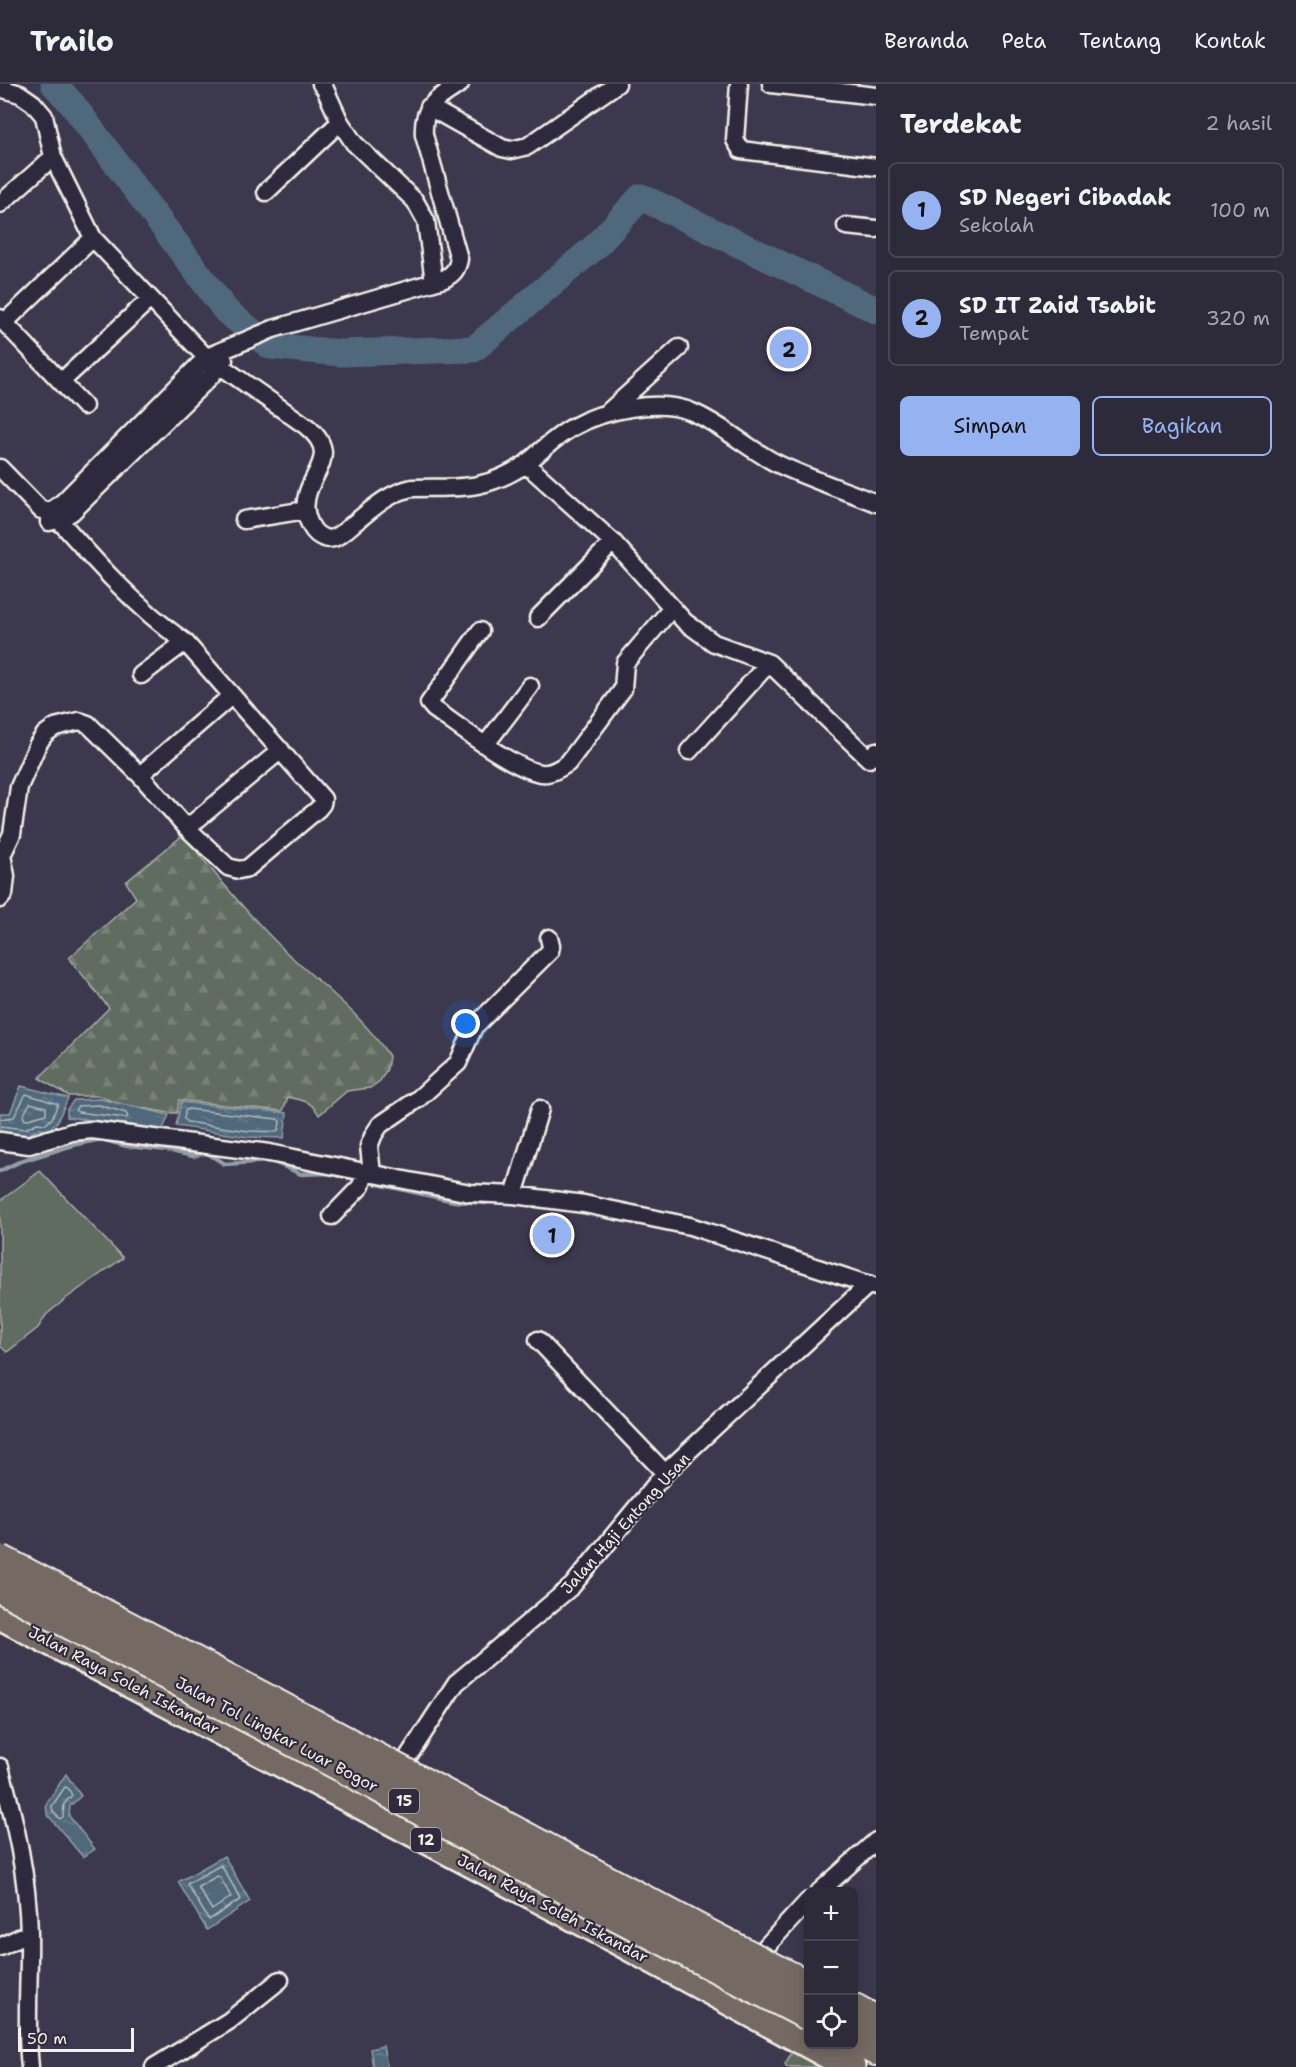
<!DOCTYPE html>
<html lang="id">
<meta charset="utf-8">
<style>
:root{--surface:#2d2a3a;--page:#353242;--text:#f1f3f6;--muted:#a7a7af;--line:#484654;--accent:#95b2f1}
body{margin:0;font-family:"Shantell Sans",sans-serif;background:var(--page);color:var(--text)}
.controls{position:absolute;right:18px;bottom:18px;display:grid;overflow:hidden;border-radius:9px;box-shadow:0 3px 15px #0003}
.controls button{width:54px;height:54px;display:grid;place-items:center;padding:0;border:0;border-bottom:2px solid var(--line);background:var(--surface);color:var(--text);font:30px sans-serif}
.scale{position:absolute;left:18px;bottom:15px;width:116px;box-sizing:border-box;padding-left:6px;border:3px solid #f4f1e8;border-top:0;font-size:16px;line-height:21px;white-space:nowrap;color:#f4f1e8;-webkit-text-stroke:4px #2f2a3d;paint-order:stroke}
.you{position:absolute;left:466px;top:940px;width:21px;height:21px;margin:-15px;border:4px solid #fff;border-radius:50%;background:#1a73e8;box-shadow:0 0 0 9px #1a73e833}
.badge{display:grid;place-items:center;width:39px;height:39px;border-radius:50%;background:var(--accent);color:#111;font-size:20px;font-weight:700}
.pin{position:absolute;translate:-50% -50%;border:3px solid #fff;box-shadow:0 2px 6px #0006}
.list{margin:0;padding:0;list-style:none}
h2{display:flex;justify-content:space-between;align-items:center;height:78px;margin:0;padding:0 24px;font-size:26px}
h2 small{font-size:20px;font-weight:400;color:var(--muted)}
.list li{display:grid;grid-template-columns:39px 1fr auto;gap:18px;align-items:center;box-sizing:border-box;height:96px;margin:0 12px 12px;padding:0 12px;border:2px solid var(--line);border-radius:9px}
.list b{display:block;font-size:22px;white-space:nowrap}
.list p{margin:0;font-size:20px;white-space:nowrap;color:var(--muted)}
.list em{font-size:20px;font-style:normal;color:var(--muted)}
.actions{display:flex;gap:12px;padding:18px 24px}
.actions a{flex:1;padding:14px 0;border:2px solid var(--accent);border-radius:9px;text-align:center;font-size:21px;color:var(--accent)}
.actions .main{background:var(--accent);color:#111}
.icon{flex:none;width:33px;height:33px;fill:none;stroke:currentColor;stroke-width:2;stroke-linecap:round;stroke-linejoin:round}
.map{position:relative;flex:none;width:876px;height:1983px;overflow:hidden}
header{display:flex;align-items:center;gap:36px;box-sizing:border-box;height:84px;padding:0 30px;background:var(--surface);border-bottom:2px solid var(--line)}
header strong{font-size:28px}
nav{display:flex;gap:33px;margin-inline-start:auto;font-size:21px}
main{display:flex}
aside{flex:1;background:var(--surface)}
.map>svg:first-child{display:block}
.grass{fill:#606c61;stroke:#aaaea4;stroke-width:1.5}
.forest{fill:url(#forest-firs);stroke:#aaaea4;stroke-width:1.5}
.water{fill:url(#water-ripples);stroke:#929ea7;stroke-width:1.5}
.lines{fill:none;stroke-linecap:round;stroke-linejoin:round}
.shore{stroke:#b2babc;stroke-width:1.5}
.stream{stroke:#929ea7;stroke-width:4.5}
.river{stroke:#50677b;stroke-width:27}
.minor-casing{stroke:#f4f1e8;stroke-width:21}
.trunk-casing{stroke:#f4f1e8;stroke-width:32}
.motorway-casing{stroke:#f4f1e8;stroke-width:34}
.minor{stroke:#2f2a3d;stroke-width:16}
.trunk{stroke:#756964;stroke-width:27}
.motorway{stroke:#756964;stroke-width:30}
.motorway-bridge-casing{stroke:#f4f1e8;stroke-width:34;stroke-linecap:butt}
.motorway-bridge{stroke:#756964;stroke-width:30}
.labels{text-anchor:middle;stroke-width:4.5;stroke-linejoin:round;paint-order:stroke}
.shield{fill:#2f2a3d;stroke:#b9b5b5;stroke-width:1.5}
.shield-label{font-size:15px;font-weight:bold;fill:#f4f1e8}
.street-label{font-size:16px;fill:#f4f1e8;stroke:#2f2a3d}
</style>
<header>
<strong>Trailo</strong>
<nav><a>Beranda</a><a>Peta</a><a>Tentang</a><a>Kontak</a></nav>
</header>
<main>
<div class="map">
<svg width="876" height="1983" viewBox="0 0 876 1983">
<defs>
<pattern id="forest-firs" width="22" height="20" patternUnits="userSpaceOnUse" patternTransform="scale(1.5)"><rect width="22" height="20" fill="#606c61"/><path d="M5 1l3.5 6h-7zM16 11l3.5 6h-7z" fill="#778178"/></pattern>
<pattern id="water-ripples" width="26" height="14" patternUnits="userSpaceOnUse" patternTransform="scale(1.5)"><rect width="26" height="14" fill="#50677b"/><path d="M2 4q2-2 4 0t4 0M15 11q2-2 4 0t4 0" fill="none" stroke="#6a7d8e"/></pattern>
</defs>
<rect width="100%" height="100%" fill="#3c384e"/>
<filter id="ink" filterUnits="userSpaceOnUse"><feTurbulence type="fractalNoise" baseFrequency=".0167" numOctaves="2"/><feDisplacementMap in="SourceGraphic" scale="12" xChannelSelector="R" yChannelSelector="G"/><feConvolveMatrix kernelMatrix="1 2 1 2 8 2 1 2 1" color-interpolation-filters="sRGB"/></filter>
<g filter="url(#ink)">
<path class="grass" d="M40,1087l83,87 -55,39 -22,18 -8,13 -31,24 -7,-6v-145z
M798,1963l21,17 -4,3h-28l-2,-3 7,-12z"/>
<path class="forest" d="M183,751c33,40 66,81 103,117 36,33 76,63 103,104l-2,13 -7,12 -10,7 -23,3 -28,24c-8,-15 -16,-14 -31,-18l-5,14 -104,-11 -2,13h-8l-49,-9 -21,-8h-30l-30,-18 70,-70 -40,-50 67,-60 -10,-16z"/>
<path class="water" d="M21,1002l47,12 -11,24 -9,8 -9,-1 -13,7 -26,-4v-19h10z
M100,1015l69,16 -6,14 -96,-12v-8l7,-9z
M181,1018l106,11 -3,25 -36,-1 -72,-11z
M66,1690l15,22 -11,10 -1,10 26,33 -12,8 -36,-43 -1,-10z
M224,1772l26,45 -43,29 -29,-48z
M383,1962l4,21h-14l-3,-18z"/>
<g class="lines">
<path class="shore" d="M30,1019l16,4v7l-21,6 -2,-4z
M99,1021l27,8 2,4 -3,1 -47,-6 -3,-2 3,-4z
M188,1025l89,10 3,2 -1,8 -3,3 -28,-1 -61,-9 -3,-3 1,-8z
M0,1035l14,-2 12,-23 32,10 -6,14 -6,6 -9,-1 -12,6 -25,-3
M65,1703l3,1 4,7 -8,9 -1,13 -3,2 -7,-7 -1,-6z
M221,1781l20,34 -32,21 -22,-36z
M217,1792l3,1 11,20 -19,13 -14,-23z"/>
<path class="stream" d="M0,1087l21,-10 52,-16 28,-6 26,7 40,4 26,6 13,-4 19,12 47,-3 29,13 28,-1 125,28 32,2"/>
<path class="river" d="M54,0l19,21 153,206 44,35 70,7 134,-4 122,-103 45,-49 235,113"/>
<g class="minor-casing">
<path id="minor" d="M321,0l4,5 15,33 14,21 61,58 11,20 8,61
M739,0l-4,56 6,10 135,17
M771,0l105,12
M0,4l20,6 13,9 11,13 9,41 40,81 109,115 104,73c41,33 -6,50 0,87 2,8 5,16 11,21 5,4 10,6 17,4 7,-3 13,-9 19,-14 18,-14 35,-31 59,-36 48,-1 71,4 114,-24l87,78 72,80 29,21 55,20 100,96 7,-8
M429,23l73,41 9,2 17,-4 89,-62
M266,108l74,-70
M0,120l53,-47
M846,142l30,3
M0,234l84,88
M5,238l88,-84
M62,297l88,-82
M607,329l72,-65
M526,380c15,-13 29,-27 47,-37 30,-17 86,-29 119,-15 31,13 56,37 86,52 32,15 66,26 98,39
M0,384l41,42 10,1 13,-10 143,-144 66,-28 171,-50c9,-5 13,-9 15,-20l-35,-124c-2,-30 13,-36 36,-51
M51,427c41,47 83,95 134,131l138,157 -1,5 -4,5 -70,59 -9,2 -11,-3 -41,-39
M244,436l62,-10
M49,438l10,-2 13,-8 138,-135 14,-17
M538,534l75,-76
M480,547l-51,72 5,6c22,15 89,68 113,64 8,-1 15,-6 21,-10l55,-74 2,-26 47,-55
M141,591l44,-33
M486,660l44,-58
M689,667l80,-88
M140,691l91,-79
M0,815l4,-5 2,-18 -4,-21 10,-21 7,-47 19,-43 7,-10 10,-7 24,-6 9,3 52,51 47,53 94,-78
M0,1057l29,4 43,-13 20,-2 177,23 201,40 44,2 70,9 106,22 186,61
M372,1090l-3,-28 5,-12 6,-9 38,-26 40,-36 16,-36 76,-76 1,-5 -2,-8
M514,1111l26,-86
M332,1132l29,-30 4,-13
M538,1256l127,133
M0,1683c15,54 28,110 29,167 1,45 -4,88 1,133
M396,1691l60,-92 116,-97 93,-113 204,-189
M819,1808l57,-51
M0,1863l29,-14
M751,1879l57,-62
M154,1983l75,-46 51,-41"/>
</g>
<g class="trunk-casing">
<path id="trunk" d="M0,1531l591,311 260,141"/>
</g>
<g class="motorway-casing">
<path id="motorway" d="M854,1925l22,12
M854,1955l22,11"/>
</g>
<use href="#minor" class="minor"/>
<use href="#trunk" class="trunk"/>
<use href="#motorway" class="motorway"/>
<g class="motorway-bridge-casing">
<path id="motorway-bridge" d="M0,1476l239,125 464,247 105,54
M0,1503l343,180 187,103 278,145"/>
</g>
<use href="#motorway-bridge" class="motorway-bridge"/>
</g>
</g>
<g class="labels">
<g class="shield">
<rect x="389" y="1705" width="30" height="24" rx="4.5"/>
<rect x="411" y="1744" width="30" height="24" rx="4.5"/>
</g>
<g class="shield-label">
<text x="404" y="1722">15</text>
<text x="426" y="1761">12</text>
</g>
<g class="street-label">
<text transform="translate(625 1439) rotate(-48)" y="6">Jalan Haji Entong Usan</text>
<text transform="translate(124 1596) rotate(28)" y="6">Jalan Raya Soleh Iskandar</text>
<text transform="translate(277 1650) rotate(28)" y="6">Jalan Tol Lingkar Luar Bogor</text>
<text transform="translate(553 1824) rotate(28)" y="6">Jalan Raya Soleh Iskandar</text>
</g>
</g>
</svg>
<div class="controls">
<button>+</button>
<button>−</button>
<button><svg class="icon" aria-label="locate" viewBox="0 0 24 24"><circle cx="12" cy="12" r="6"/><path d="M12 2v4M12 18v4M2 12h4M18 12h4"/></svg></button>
</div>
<div class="scale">50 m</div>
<div class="you"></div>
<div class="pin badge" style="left:552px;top:1151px">1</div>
<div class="pin badge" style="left:789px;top:265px">2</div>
</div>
<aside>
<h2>Terdekat<small>2 hasil</small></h2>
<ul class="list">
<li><span class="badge">1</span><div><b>SD Negeri Cibadak</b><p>Sekolah</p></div><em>100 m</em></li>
<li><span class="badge">2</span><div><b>SD IT Zaid Tsabit</b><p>Tempat</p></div><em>320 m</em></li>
</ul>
<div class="actions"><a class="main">Simpan</a><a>Bagikan</a></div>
</aside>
</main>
